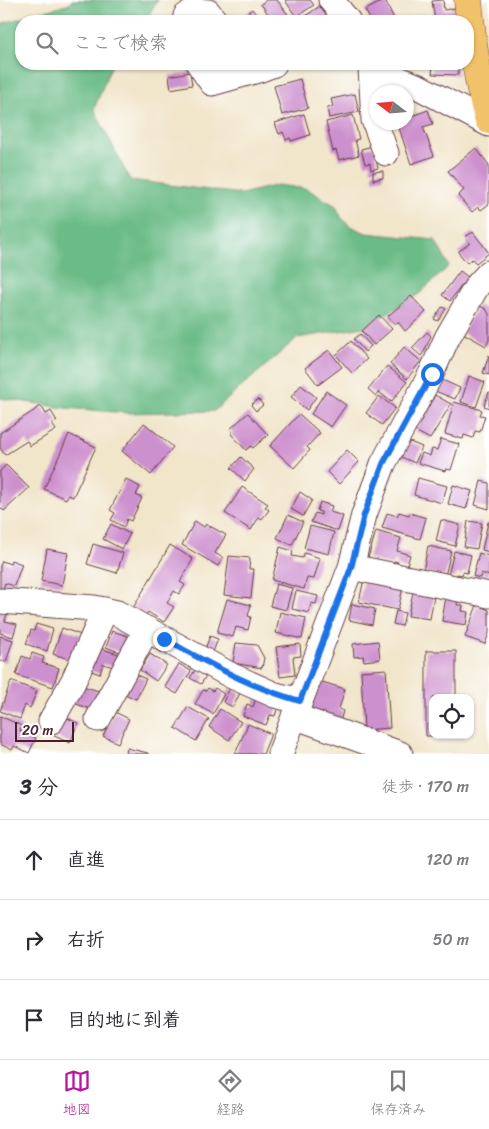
<!DOCTYPE html>
<html lang="ja">
<meta charset="utf-8">
<style>
:root{--surface:#fff;--page:#f2f2f3;--text:#2b2b33;--muted:#7c7c81;--line:#e1e1e2;--accent:#b5179e}
body{margin:0;font-family:Sriracha,"Klee One",sans-serif;background:var(--page);color:var(--text)}
.controls{position:absolute;right:15px;bottom:15px;display:grid;overflow:hidden;border-radius:10px;box-shadow:0 1px 4px #0004}
.controls button{width:45px;height:45px;display:grid;place-items:center;padding:0;border:0;border-bottom:1px solid var(--line);background:var(--surface);color:var(--text);font:25px sans-serif}
.compass{position:absolute;left:369px;top:85px;width:45px;height:45px;border-radius:50%;background:var(--surface);box-shadow:0 1px 4px #0004;rotate:286deg}
.scale{position:absolute;left:15px;bottom:12px;width:59px;box-sizing:border-box;padding-left:5px;border:2px solid #4a1f2b;border-top:0;font-size:14px;line-height:18px;white-space:nowrap;color:#4a1f2b;-webkit-text-stroke:4px #fff;paint-order:stroke}
.stop{position:absolute;width:15px;height:15px;margin:-11px;border:4px solid #1a73e8;border-radius:50%;background:#fff}
.stop.end{background:#1a73e8;border-color:#fff;box-shadow:0 1px 5px #0008}
.list{margin:0;padding:0;list-style:none}
h2{display:flex;justify-content:space-between;align-items:center;height:65px;margin:0;padding:0 20px;font-size:21px}
h2 small{font-size:16px;font-weight:400;color:var(--muted)}
.list li{display:grid;grid-template-columns:32px 1fr auto;gap:15px;align-items:center;box-sizing:border-box;height:80px;padding:0 20px;border-top:1px solid var(--line)}
.list b{display:block;font-size:19px;white-space:nowrap}
.list em{font-size:16px;font-style:normal;color:var(--muted)}
.icon{flex:none;width:28px;height:28px;fill:none;stroke:currentColor;stroke-width:2;stroke-linecap:round;stroke-linejoin:round}
.map{position:relative;flex:none;width:489px;height:754px;overflow:hidden}
.search{position:absolute;background:var(--surface);box-shadow:0 1px 4px #0004;left:15px;right:15px;top:15px;height:55px;display:flex;align-items:center;gap:12px;box-sizing:border-box;padding:0 18px;border-radius:20px;color:var(--muted);font-size:19px}
.sheet{height:305px;background:var(--surface)}
nav{display:flex;justify-content:space-around;align-items:center;box-sizing:border-box;height:70px;border-top:1px solid var(--line);background:var(--surface);font-size:14px;color:var(--muted)}
nav a{display:grid;justify-items:center;gap:2px}
nav .on{color:var(--accent)}
.map>svg:first-child{display:block}
.forest{fill:#6abb86;stroke:#5a6d58}
.building{fill:#cd90ce}
.lines{fill:none;stroke-linecap:round;stroke-linejoin:round}
.minor-casing{stroke:#633d43;stroke-width:27}
.major-casing{stroke:#633d43;stroke-width:29}
.minor{stroke:#fff;stroke-width:25}
.major{stroke:#f2c26a;stroke-width:28}
.route{stroke:#1a73e8;stroke-width:6}
</style>
<div class="map">
<svg width="489" height="754" viewBox="0 0 489 754">
<rect width="100%" height="100%" fill="#fff"/>
<filter id="ink" filterUnits="userSpaceOnUse"><feTurbulence type="fractalNoise" baseFrequency=".02" numOctaves="2"/><feDisplacementMap in="SourceGraphic" scale="10" xChannelSelector="R" yChannelSelector="G"/><feConvolveMatrix kernelMatrix="1 2 1 2 8 2 1 2 1" color-interpolation-filters="sRGB"/></filter>
<filter id="wash" filterUnits="userSpaceOnUse"><feTurbulence type="fractalNoise" baseFrequency=".0096" numOctaves="4" result="noise"/><feDisplacementMap in="SourceGraphic" scale="20" xChannelSelector="R" yChannelSelector="G"/><feGaussianBlur stdDeviation="1.12" result="paint"/><feColorMatrix in="noise" values="0 0 0 0 0 0 0 0 0 0 0 0 0 0 0 0 0 1.4 0 .05"/><feComposite in="paint" operator="in"/></filter>
<g filter="url(#wash)">
<rect width="100%" height="100%" fill="#f1e5ca"/>
<path class="forest" d="M72,0h86l-13,21h-124v43h92l-3,5 -16,40 36,71 111,14 37,-9 29,4 29,17 5,11 9,9 16,7 69,7 14,26 -30,28 -55,33 -67,11 -83,73 -86,2 -63,-5 -65,-10v-374l70,-20z"/>
<g id="blocks">
<path class="building" d="M266,0h11l15,20 -19,1 -12,-17z
M285,0h25l4,5 -18,12z
M385,0l10,21h-24l-6,-11z
M443,0l1,10 14,-2 1,10 -24,3 -3,-20z
M323,4l12,17h-32l-2,-2z
M252,9l10,12h-25z
M209,64h18l-15,6z
M433,64h25v11l-26,-1z
M190,72l2,13 -21,4 -2,-13z
M300,79l8,29 -26,7 -8,-29z
M355,94l4,18 -30,6 -2,-10 6,-1 -2,-8z
M428,110l5,14 -10,3 11,29 -23,8 -14,-42h9v-4z
M304,114l6,21 -19,6 -1,-3 -4,2 -3,-8 -4,2 -4,-11z
M353,115l6,24 -4,1 4,15 -20,5 -3,-10 -3,1 -7,-29z
M373,146l5,22 -7,2 -1,-7 -5,1 -4,-15z
M476,148l13,17v39l-8,6 -3,-3 -6,5 -14,-16 6,-6 -16,-19z
M383,171v7l-10,2v-8z
M473,232l16,21 -13,10 -4,-4 -5,4 -9,-11 12,-9 -5,-6z
M460,271l8,6 -18,24 -8,-6z
M411,296l15,16 -21,19 -7,-9 -3,2 -7,-8z
M478,305l8,4 3,5v26l-3,6 -23,-13z
M442,307l4,2 -8,12 -4,-2z
M379,315l13,14 -18,16 -12,-14z
M427,332l4,4 -7,16 -3,4 -9,-8z
M360,334l11,12 -6,6 -11,-13z
M351,341l16,18 -15,14 -16,-18z
M404,347l17,14 -14,18 -17,-15z
M329,350l13,17 -24,18 -13,-17z
M489,355v20l-6,-2z
M387,366l20,16 -16,20 -12,-10 -3,4 -8,-7z
M469,376l16,6 -9,25 -15,-5z
M440,379l20,9 -5,11 -20,-8z
M301,385l15,12 -9,13 -16,-13z
M326,391l20,14 -15,22 -20,-13z
M489,392v16l-5,-2z
M435,395l16,9 -21,35 -15,-8z
M379,396l16,12 -13,17 -16,-12z
M258,399l5,6 -7,6 -5,-6z
M454,402l28,8 -2,5 5,1 -5,16 -5,-1 -2,7 -9,-3 -1,4 -18,-5z
M41,406l5,8 5,-3 6,10 -5,3 4,6 -26,16 -3,-5 -22,14 -5,-7v-15z
M248,413l20,22 -15,13 -2,-2 -5,4 -15,-16 2,-1 -3,-4z
M299,414l21,19 -13,14 3,3 -16,18 -24,-22z
M144,423l29,24 -22,28 -29,-24z
M69,434l27,13 -23,50 -5,-2 -2,4 -22,-10z
M441,439l18,5 -8,26 -5,-1 -1,2 -27,-8 4,-10 8,3 2,-7 5,1z
M405,440l17,7 -7,16 -16,-7z
M347,450l12,12 -20,22 -12,-12z
M241,457l13,12 -9,12 -14,-13z
M6,465l23,23 -25,23 -4,-4v-36z
M418,478l29,8 -5,17 -28,-8z
M126,479l14,8 -4,8 6,3 -11,23 -4,-2 -3,8 -13,-7 4,-7 -5,-3z
M481,481l8,2v26l-14,-4z
M453,485l19,6 -6,18 -18,-5z
M242,487l26,17 -3,3 4,3 -7,9 -3,-2 -8,13 -26,-17z
M300,492l12,8 -9,16 -12,-7z
M320,502l12,4 -2,6 13,4 -5,15 -27,-9 4,-9 6,2v-3l-4,-1z
M399,512l10,3 1,-2 16,5 -6,21 -38,-11 5,-15 10,3z
M288,515l15,7 -11,23 -15,-7z
M441,520l19,5 -5,21 -19,-5z
M195,521l9,6 2,-3 20,11 -11,18 8,5 -5,8 -36,-21z
M468,521l14,2 -5,26 -13,-2z
M488,522h1v30l-7,-2z
M111,524l19,10 -8,15 -19,-10z
M310,526l24,6 -5,22 -25,-6z
M376,531l25,7 -4,13 13,4 -4,14 -10,-3 2,-4 -4,-1 -1,5 -25,-8z
M93,544l30,9 -6,20 -30,-9z
M170,545l23,14 -13,23 5,3 -6,9 -5,-3 -7,12 7,4 -10,15 -16,-10 -2,3 -13,-7z
M428,546l23,5 -6,25 -22,-5z
M280,547l13,4 -1,5 11,2 1,-5 16,5 -6,21 -7,-1 -3,11 -32,-9z
M47,549l21,4 -6,32 -21,-4z
M454,551l17,4 -4,18 -4,-1 -1,3 -5,-1 -2,4 -7,-2z
M479,553l10,3v20l-8,-3 -1,5 -7,-2z
M229,556l21,2 -1,11h5l-3,29 -27,-3z
M11,560l11,4 -8,22 -9,-3 -2,6 -3,-1v-22l2,-5 8,3z
M364,579l39,8 -5,23 -39,-8z
M276,584l16,4 -6,22 -16,-4z
M296,591l22,5 -2,8 -5,-1 -2,10 -17,-4z
M413,592l21,4 -4,23 -22,-3z
M446,596l12,2 -1,7h6l-1,6 6,1 -2,13 -24,-4z
M227,599l24,6 -3,11 3,1 -3,13 -12,-3 -3,10 -16,-4z
M352,604l23,5 -3,16 -23,-5z
M477,605l12,5v23l-4,11 -20,-7z
M0,611l7,3 -2,7 12,3 -4,13 -13,-4z
M396,611l9,2 -3,13 -9,-2z
M280,612l26,6 -4,21 -26,-6z
M36,624l17,5 -6,22 -21,-7 5,-14 3,1z
M62,628l19,7 -9,25 -19,-6z
M112,631l16,5 -6,17 -16,-6z
M0,636l13,4 -7,22 -6,-1z
M210,636l8,3 -5,13 -8,-3z
M378,641l2,18 -16,2 -1,-5 -9,1 -1,-13z
M236,643l21,2 7,13 -2,10 -29,-5z
M300,644l1,12 -8,1 2,18 -15,2 -4,-30z
M97,647l24,8 -4,13 -14,-4 -3,10 -12,-4z
M426,651h30v47h-23v38h-7z
M32,653l12,4 -2,6 17,5 -6,19 -37,-12 6,-19 8,3z
M150,654l17,11 -11,16 -16,-11z
M179,664l12,7 -14,23 -12,-7z
M196,669l10,7 -5,8 -11,-6z
M386,669l4,59 -26,2 -3,-59z
M132,673l14,6 -10,20 -14,-6z
M11,681l26,10 -7,17 -5,-3 -5,14 -20,-8z
M319,681l26,8 -6,20 4,2 -3,11 -31,-10z
M79,685l20,6 -6,19 -19,-7z
M208,688l5,3 2,-3 9,6 -11,20 -18,-10 8,-14 3,1z
M230,688l10,5 -7,14 -10,-5z
M256,698l22,9 -3,9 -5,-1 -4,10 -23,-9 4,-12 6,3z
M188,707l21,12 -13,22 -21,-13z
M220,709l21,13 -12,18 -20,-13z
M115,712l14,7 -11,24 -15,-7z
M61,715l17,8 -8,20 -18,-8z
M0,716l22,10 -2,5 16,7 -7,15 -15,-7 -2,4 -12,-6z
M248,724l23,10 -8,20h-28z
M127,748l21,5v1h-22z"/>
</g>
</g>
<g filter="url(#ink)">
<use href="#blocks" fill-opacity="0" stroke="#633d43" stroke-width="1"/>
<g class="lines">
<g class="minor-casing">
<path id="minor" d="M331,0l17,21
M185,21l1,-5 10,-5 12,1 7,9
M199,64l13,19 46,-13 16,-6
M370,64l1,4 48,19 70,37
M371,68l3,52 12,33
M351,567l138,28
M0,601l94,7 23,5 115,63 43,19 25,6
M294,716l106,38
M98,719l49,-90
M51,721l22,-39 32,-72
M280,754l71,-187 13,-52 19,-51 48,-90 16,-36 30,-52 12,-13"/>
</g>
<g class="major-casing">
<path id="major" d="M468,0c4,40 9,81 21,120"/>
</g>
<use href="#minor" class="minor"/>
<use href="#major" class="major"/>
</g>
</g>
<g class="lines" filter="url(#ink)">
<path class="route" d="M164,639c45,24 87,49 136,62l51,-133 13,-53 19,-51 49,-90"/>
</g>
</svg>
<div class="controls">
<button><svg class="icon" aria-label="locate" viewBox="0 0 24 24"><circle cx="12" cy="12" r="6"/><path d="M12 2v4M12 18v4M2 12h4M18 12h4"/></svg></button>
</div>
<svg class="compass" viewBox="-18 -18 36 36"><path d="M0-13l5 13h-10z" fill="#e53935"/><path d="M0 13l5-13h-10z" fill="#7c7c81"/></svg>
<div class="scale">20 m</div>
<div class="stop" style="left:432px;top:374px"></div>
<div class="stop end" style="left:164px;top:639px"></div>
<div class="search"><svg class="icon" aria-label="search" viewBox="0 0 24 24"><circle cx="10" cy="10" r="6"/><path d="M15 15l6 6"/></svg>ここで検索</div>
</div>
<section class="sheet">
<h2>3 分<small>徒歩 · 170 m</small></h2>
<ul class="list">
<li><svg class="icon" aria-label="ahead" viewBox="0 0 24 24"><path d="M12 20V5M6 11l6-6 6 6"/></svg><div><b>直進</b></div><em>120 m</em></li>
<li><svg class="icon" aria-label="right" viewBox="0 0 24 24"><path d="M7 20v-9h11M14 6l5 5-5 5"/></svg><div><b>右折</b></div><em>50 m</em></li>
<li><svg class="icon" aria-label="arrive" viewBox="0 0 24 24"><path d="M6 21V4h12l-3 4 3 4H6"/></svg><div><b>目的地に到着</b></div></li>
</ul>
</section>
<nav>
<a class="on"><svg class="icon" aria-label="map" viewBox="0 0 24 24"><path d="M3 6l6-2 6 2 6-2v14l-6 2-6-2-6 2zM9 4v14M15 6v14"/></svg>地図</a>
<a><svg class="icon" aria-label="directions" viewBox="0 0 24 24"><path d="M12 3l9 9-9 9-9-9zM9 14v-3h6M13 9l2 2-2 2"/></svg>経路</a>
<a><svg class="icon" aria-label="saved" viewBox="0 0 24 24"><path d="M7 4h10v16l-5-4-5 4z"/></svg>保存済み</a>
</nav>
